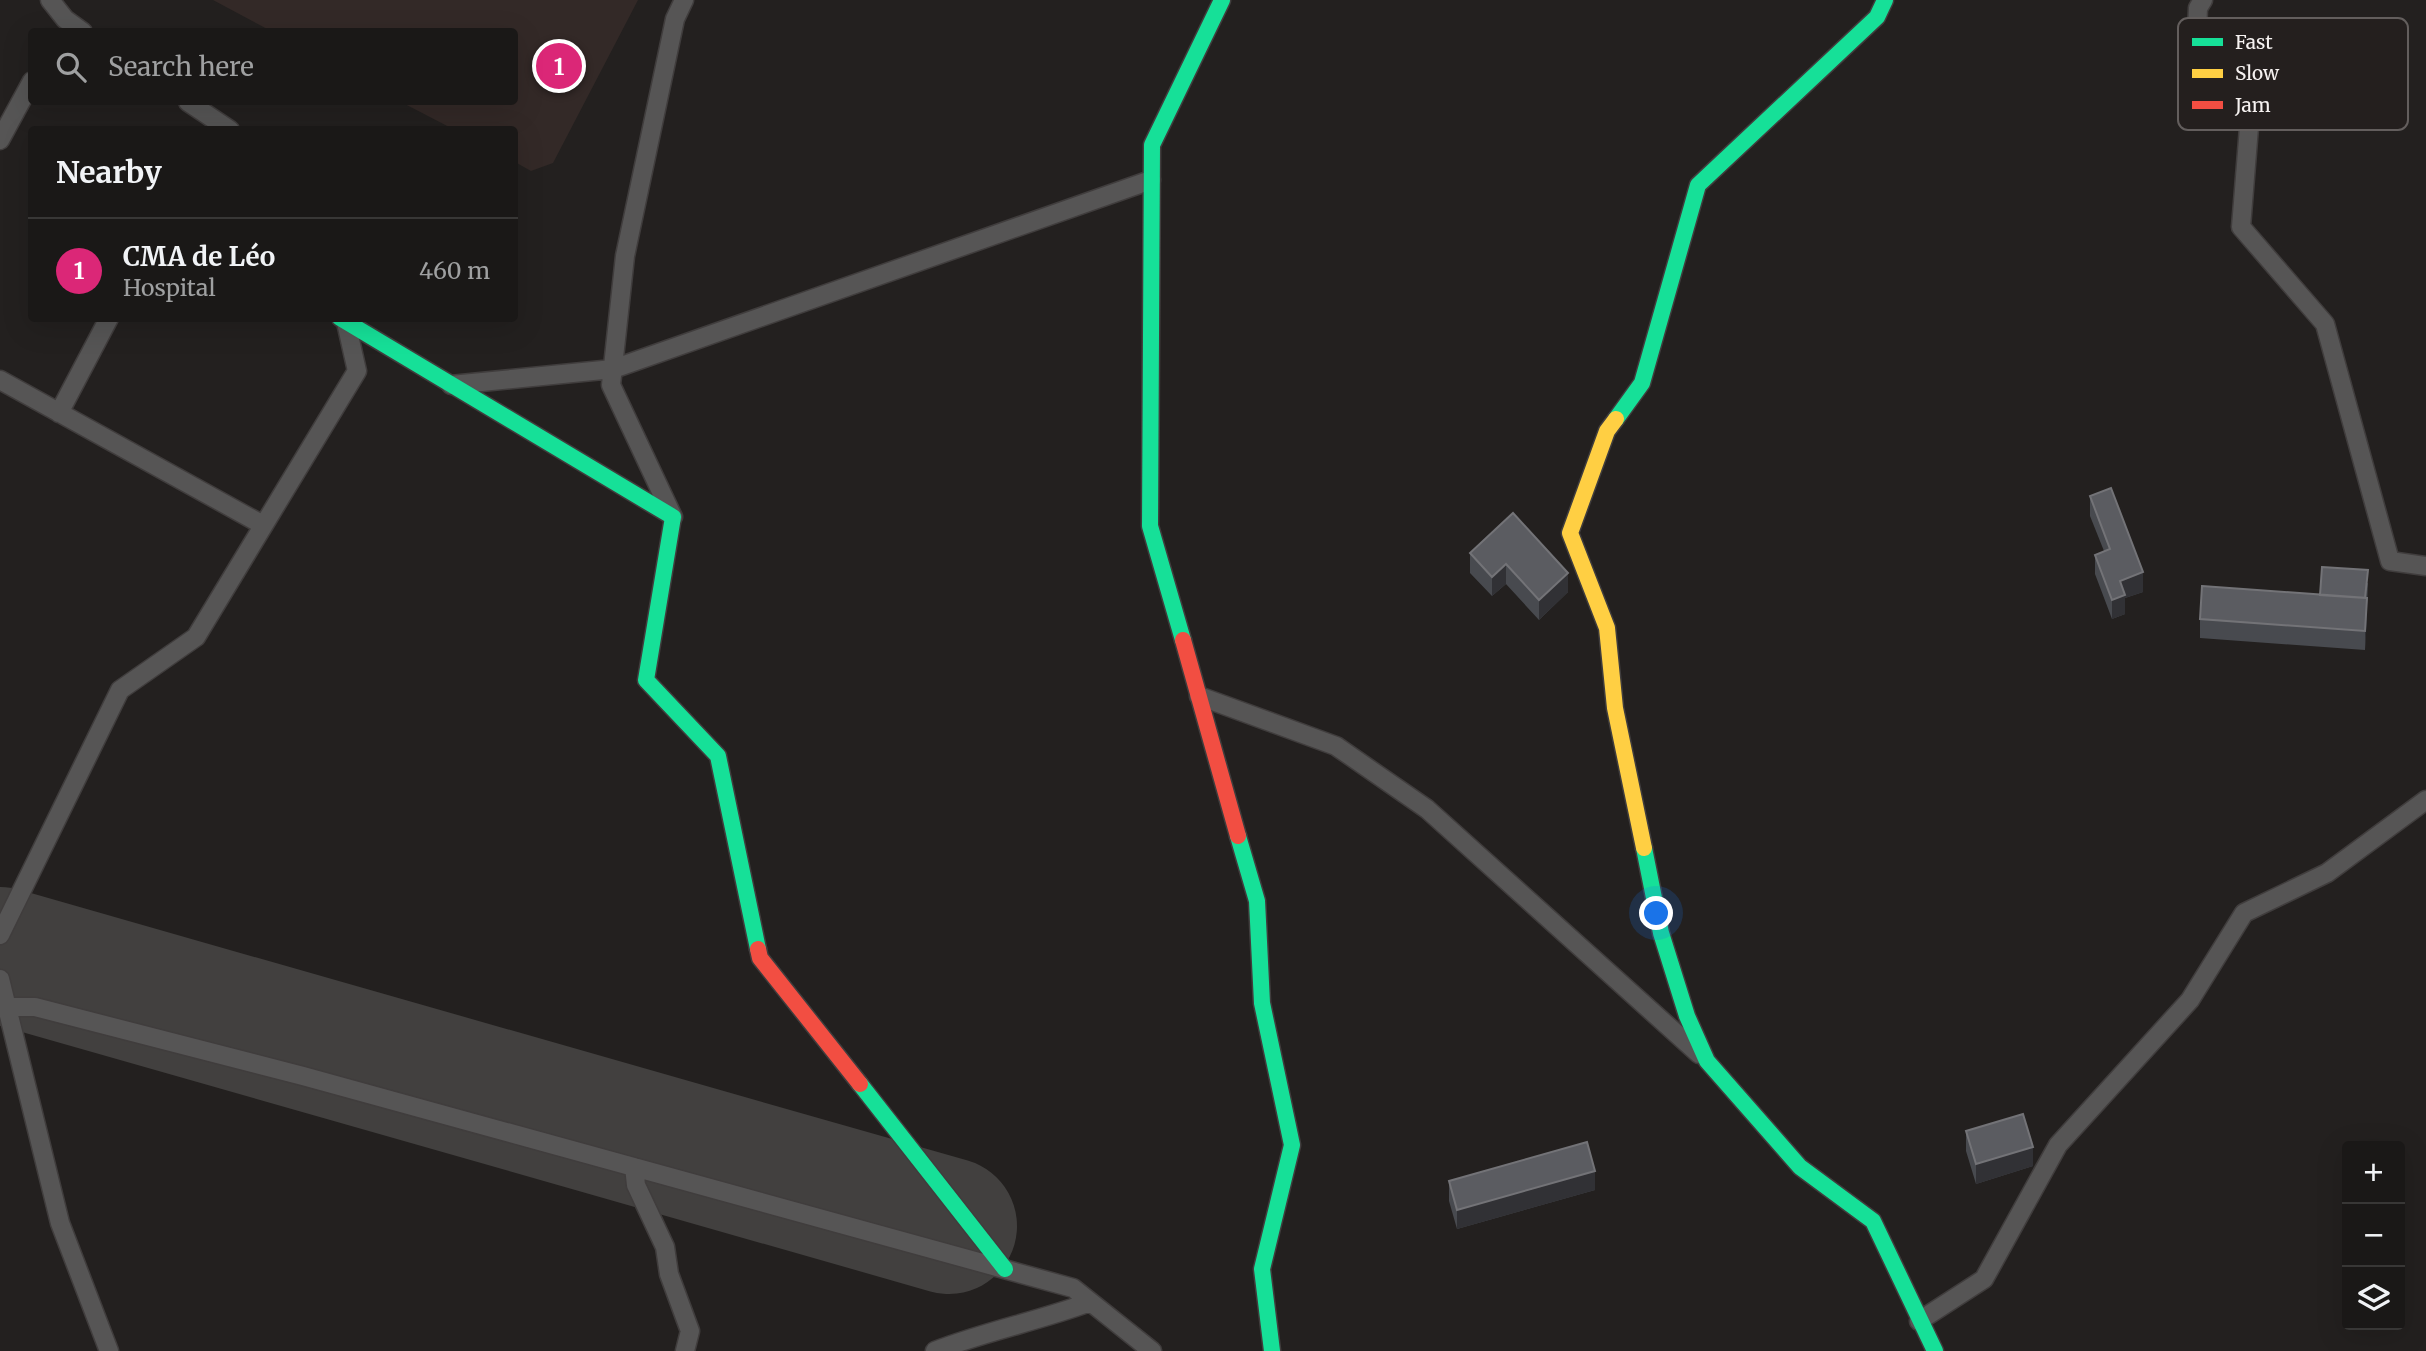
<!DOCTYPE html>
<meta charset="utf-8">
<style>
:root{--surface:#1a1817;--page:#272524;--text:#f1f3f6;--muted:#9fa0a1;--line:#383736;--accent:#db2777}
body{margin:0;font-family:Merriweather,serif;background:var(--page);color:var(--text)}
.controls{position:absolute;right:21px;bottom:21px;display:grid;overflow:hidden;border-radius:7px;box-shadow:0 7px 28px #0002}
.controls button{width:63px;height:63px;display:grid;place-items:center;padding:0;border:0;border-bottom:2px solid var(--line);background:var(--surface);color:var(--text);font:35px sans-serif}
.you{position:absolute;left:1657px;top:914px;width:24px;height:24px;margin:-18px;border:5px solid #fff;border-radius:50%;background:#1a73e8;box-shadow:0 0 0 10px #1a73e833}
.badge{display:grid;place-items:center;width:46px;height:46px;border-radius:50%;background:var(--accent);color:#fff;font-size:23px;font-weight:700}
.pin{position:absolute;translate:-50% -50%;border:4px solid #fff;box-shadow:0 2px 7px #0006}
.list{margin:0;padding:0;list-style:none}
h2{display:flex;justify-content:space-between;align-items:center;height:91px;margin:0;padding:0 28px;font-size:30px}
h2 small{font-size:23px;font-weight:400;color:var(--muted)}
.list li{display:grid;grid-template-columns:46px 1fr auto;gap:21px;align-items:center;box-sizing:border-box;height:105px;padding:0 28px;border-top:2px solid var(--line)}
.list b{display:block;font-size:26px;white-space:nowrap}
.list p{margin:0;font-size:23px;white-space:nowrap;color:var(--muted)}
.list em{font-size:23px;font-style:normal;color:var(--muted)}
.icon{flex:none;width:38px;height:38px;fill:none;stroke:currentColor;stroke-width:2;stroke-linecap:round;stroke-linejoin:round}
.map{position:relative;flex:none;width:2426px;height:1351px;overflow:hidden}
.search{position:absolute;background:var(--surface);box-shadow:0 7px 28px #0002;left:28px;top:28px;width:490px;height:77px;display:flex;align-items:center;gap:18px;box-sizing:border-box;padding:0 24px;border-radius:7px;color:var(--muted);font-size:26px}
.panel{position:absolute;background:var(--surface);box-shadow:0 7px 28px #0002;left:28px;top:126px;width:490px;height:196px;border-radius:7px}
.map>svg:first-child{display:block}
.built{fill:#332927}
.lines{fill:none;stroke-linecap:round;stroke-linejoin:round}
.runway{stroke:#42403f;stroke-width:136}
.street-casing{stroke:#403d3d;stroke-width:21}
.fast-casing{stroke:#403d3d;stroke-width:19}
.slow-casing{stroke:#403d3d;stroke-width:19}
.jam-casing{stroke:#403d3d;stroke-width:19}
.street{stroke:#565555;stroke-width:18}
.fast{stroke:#16e098;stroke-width:16}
.slow{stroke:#ffcf43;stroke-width:16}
.jam{stroke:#f24e42;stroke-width:16}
.wall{fill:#484a4f}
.shaded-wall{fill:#313135}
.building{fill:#5b5c61;stroke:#737377;stroke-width:2}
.key{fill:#241f1e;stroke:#635e5d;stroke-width:2}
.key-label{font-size:19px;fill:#f6f2f1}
</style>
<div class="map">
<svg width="2426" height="1351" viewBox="0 0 2426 1351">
<rect width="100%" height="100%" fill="#23201f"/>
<path class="built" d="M213,0h425l-85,163 -22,8 -16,-9 -1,-32 -61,-1 -52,-27h113v-70l-243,-1z"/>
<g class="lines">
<path class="runway" d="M0,955l949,271"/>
<g class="street-casing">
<path id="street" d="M50,0l15,19 18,13
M2203,0l-5,8 -2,44 53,75 -8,100 84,97 65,237 36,5
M188,102l42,28
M0,140l32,-59
M0,380l263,145
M451,385l162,-16 538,-189
M59,413l50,-95
M673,517l-62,-132 14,-129 50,-237 9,-19
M1199,696l137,50 91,63 272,245
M0,935l120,-245 76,-53 161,-266 -12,-53
M0,979l60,244 49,128
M0,1007h35l268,69 770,212 79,63
M634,1167l2,18 29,62 4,27 21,57 -5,20
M1919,1321l65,-42 74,-134 132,-145 54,-87 83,-40 99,-73
M935,1351c51,-20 104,-30 155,-49"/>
</g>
<g class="fast-casing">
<path id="fast" d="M340,318l333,199 -27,163 72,76 40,193
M1616,419l26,-36 56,-198 179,-168 8,-17
M1183,640l-33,-114 2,-381 70,-145
M1238,836l19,65 5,102 30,142 -30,124 10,82
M1644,848l17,85 26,83 20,45 93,106 73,54 62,130
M860,1084l145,185"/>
</g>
<g class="slow-casing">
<path id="slow" d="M1616,419l-9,12 -37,102 37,95 8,80 29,140"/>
</g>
<g class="jam-casing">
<path id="jam" d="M1183,640l55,196
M758,949l2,9 100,126"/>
</g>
<use href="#street" class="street"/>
<use href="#fast" class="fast"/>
<use href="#slow" class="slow"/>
<use href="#jam" class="jam"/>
</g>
<path class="wall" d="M2090,496l53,96 -18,6v16l-13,5 -17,-45v-19l9,-4 -14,-35z
M1513,513l55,79 -29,28 -33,-36 -14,12 -22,-23v-20z
M2368,583l-3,67 -165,-12v-19l120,-24z
M1966,1131l67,35 -57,18 -10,-33z
M1449,1181l146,9 -138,39 -8,-28z"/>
<path class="shaded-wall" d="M1506,564v20l-14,12v-19z
M2143,572v20l-18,6v16l-13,5v-19l8,-19z
M1568,573v19l-29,28v-20z
M2367,598v20l-2,32v-19z
M2033,1147v19l-57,18v-20z
M1595,1171v19l-138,39v-19z"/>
<path class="building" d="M2111,488l32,84 -23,9 5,14 -13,5 -17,-45 15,-6 -20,-53z
M1513,513l55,60 -29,27 -33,-36 -14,13 -22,-24z
M2322,567l46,3 -3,28 -45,-3z
M2202,586l165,12 -2,33 -165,-12z
M2023,1114l10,33 -57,17 -10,-33z
M1587,1142l8,29 -138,39 -8,-29z"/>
<rect x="2178" y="18" width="230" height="112" rx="10" class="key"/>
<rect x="2192" y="38" width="31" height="8" fill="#16e098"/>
<rect x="2192" y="69" width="31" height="9" fill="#ffcf43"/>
<rect x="2192" y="101" width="31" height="8" fill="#f24e42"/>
<g class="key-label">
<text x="2235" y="49">Fast</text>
<text x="2235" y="80">Slow</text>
<text x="2235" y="112">Jam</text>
</g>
</svg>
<div class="controls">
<button>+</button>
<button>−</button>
<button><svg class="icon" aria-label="layers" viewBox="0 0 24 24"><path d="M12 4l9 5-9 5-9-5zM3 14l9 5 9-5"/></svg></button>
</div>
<div class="you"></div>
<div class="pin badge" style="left:559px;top:66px">1</div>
<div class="search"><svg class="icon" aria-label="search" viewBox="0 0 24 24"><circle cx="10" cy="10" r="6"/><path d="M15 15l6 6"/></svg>Search here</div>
<section class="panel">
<h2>Nearby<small></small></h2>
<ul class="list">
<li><span class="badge">1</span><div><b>CMA de Léo</b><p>Hospital</p></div><em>460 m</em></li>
</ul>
</section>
</div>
